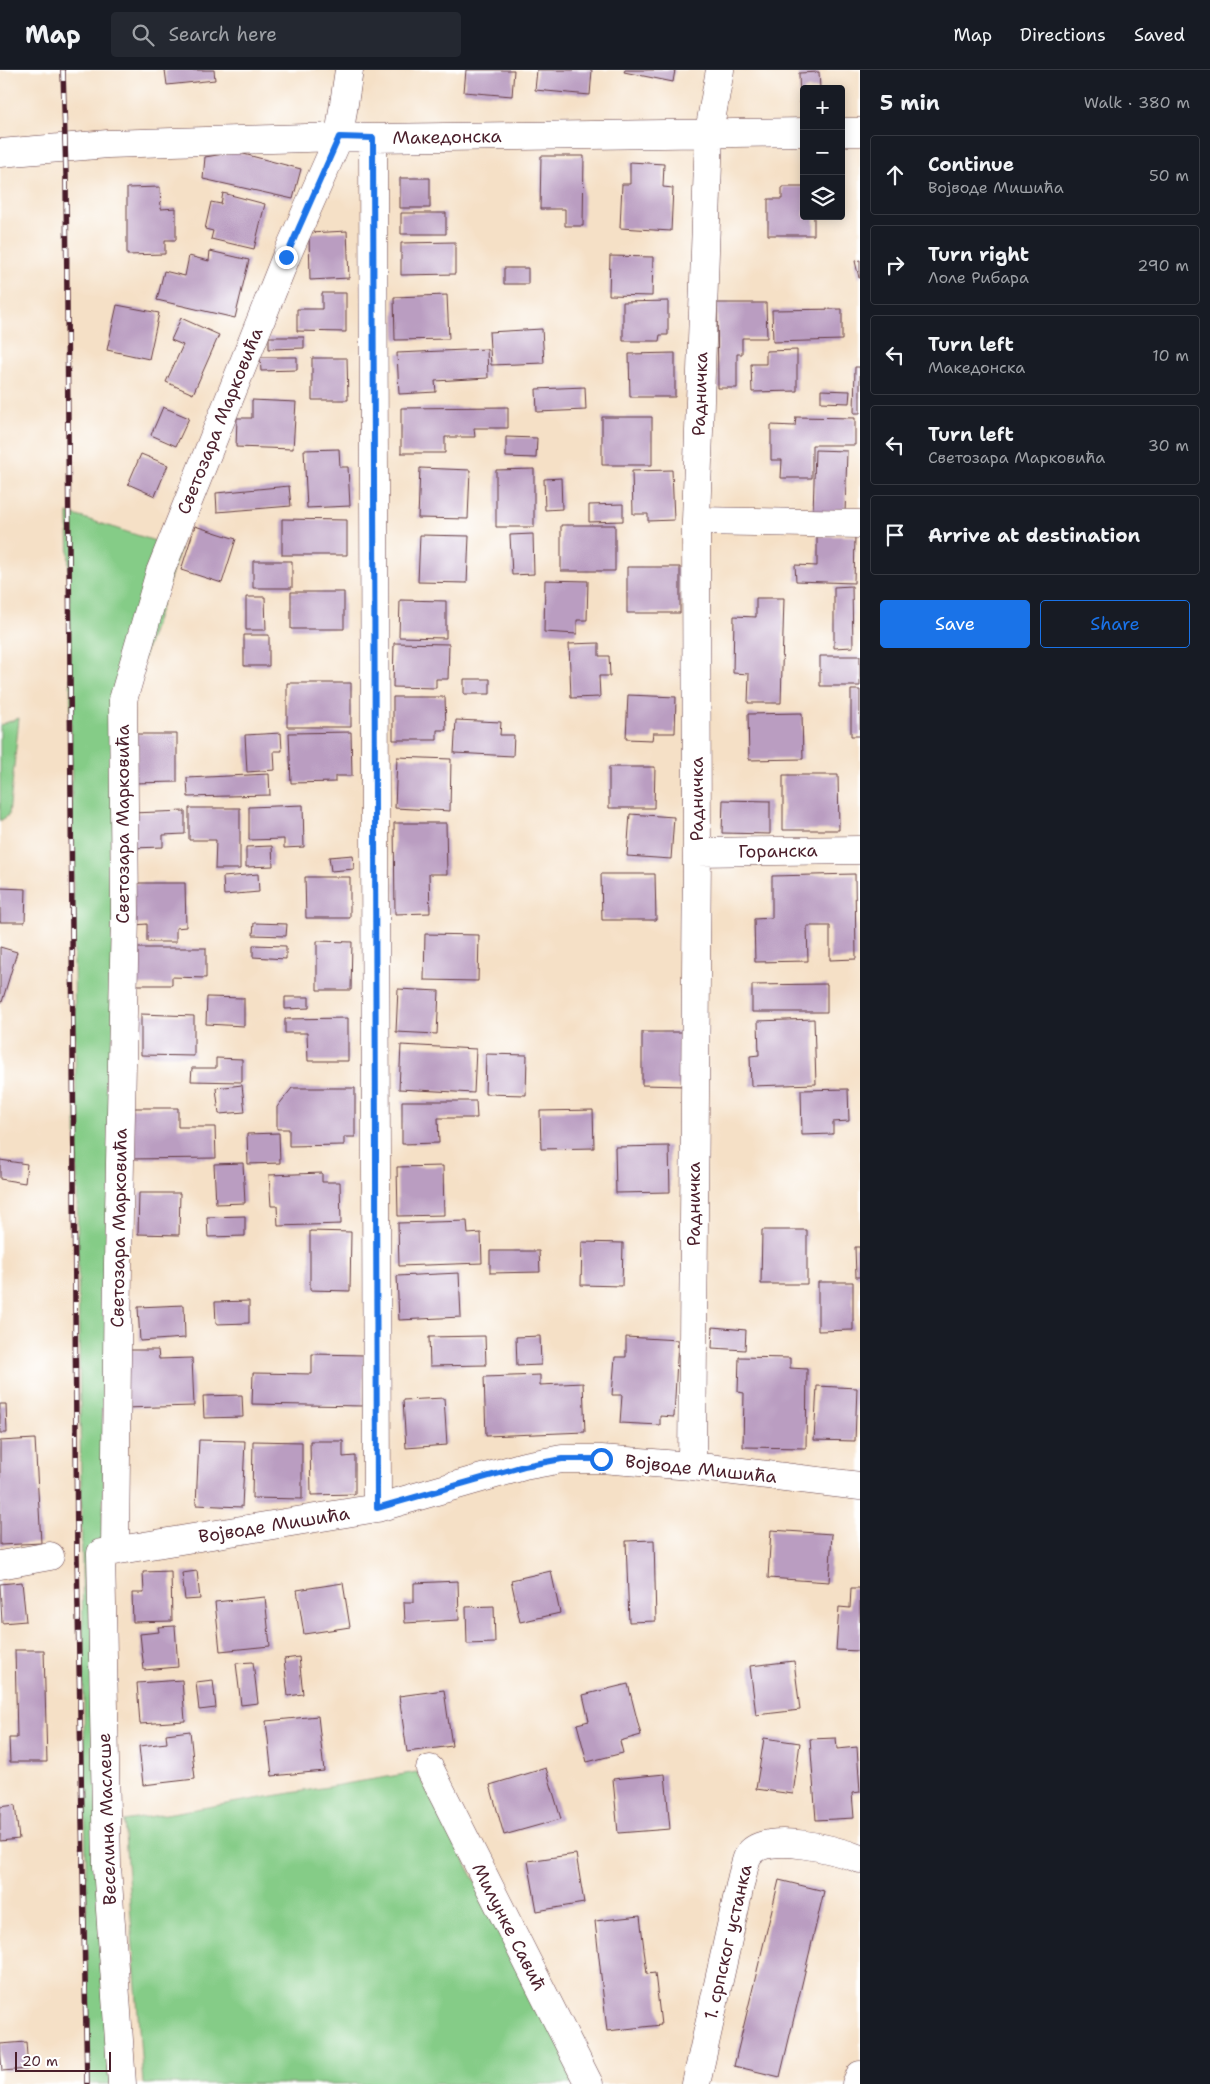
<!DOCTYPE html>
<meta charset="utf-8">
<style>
:root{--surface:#171b24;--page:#242831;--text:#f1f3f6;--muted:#9ea1a6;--line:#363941;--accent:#1a73e8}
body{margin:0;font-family:"Shantell Sans",sans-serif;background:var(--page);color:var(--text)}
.controls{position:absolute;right:15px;top:15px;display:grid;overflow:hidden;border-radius:5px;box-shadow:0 2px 12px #0003}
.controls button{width:45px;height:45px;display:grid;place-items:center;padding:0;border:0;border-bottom:1px solid var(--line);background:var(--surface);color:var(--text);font:25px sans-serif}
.scale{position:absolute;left:15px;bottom:12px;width:96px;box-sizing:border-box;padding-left:5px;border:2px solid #4a1f2b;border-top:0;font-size:14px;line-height:18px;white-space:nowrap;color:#4a1f2b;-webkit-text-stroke:4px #fff;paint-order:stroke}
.stop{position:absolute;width:15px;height:15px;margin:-11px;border:4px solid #1a73e8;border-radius:50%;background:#fff}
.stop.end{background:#1a73e8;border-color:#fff;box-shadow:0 1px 5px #0008}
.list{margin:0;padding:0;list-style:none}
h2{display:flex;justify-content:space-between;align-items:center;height:65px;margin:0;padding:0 20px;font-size:21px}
h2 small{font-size:16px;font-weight:400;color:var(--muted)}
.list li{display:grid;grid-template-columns:32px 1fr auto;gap:15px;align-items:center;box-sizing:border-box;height:80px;margin:0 10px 10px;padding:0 10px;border:1px solid var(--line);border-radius:5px}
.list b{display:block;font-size:19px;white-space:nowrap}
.list p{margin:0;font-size:16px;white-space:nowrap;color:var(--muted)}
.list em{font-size:16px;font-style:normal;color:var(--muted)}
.actions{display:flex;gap:10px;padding:15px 20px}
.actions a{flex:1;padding:11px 0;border:1px solid var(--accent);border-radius:5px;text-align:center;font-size:18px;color:var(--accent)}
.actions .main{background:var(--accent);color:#fff}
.icon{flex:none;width:28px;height:28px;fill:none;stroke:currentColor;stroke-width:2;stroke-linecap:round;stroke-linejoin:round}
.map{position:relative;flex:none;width:860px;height:2014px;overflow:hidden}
header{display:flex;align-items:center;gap:30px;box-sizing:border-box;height:70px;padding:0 25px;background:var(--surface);border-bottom:1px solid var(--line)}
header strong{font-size:24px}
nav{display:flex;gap:28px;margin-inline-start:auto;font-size:18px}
.search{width:350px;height:45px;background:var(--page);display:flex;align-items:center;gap:12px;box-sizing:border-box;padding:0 18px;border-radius:5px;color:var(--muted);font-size:19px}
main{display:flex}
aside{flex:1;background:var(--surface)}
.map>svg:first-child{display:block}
.green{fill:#85cc87;stroke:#687659}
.building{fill:#ba9dc1}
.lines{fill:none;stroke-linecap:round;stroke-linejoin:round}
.minor-casing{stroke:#643c42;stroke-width:29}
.minor{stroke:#fff;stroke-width:28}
.rail-casing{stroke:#4a1f2b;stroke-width:5.5}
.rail{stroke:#fff;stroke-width:4;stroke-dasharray:11;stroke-linecap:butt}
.route{stroke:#1a73e8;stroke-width:6}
.labels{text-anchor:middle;stroke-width:5;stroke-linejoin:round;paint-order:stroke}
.street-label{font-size:18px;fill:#4a1f2b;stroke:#fff}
</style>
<header>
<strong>Map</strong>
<div class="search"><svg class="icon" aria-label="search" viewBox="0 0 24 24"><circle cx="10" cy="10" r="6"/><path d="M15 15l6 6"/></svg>Search here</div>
<nav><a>Map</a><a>Directions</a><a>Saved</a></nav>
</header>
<main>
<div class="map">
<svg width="860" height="2014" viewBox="0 0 860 2014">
<rect width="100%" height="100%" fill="#fff"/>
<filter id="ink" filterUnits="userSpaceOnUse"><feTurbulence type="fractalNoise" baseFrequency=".02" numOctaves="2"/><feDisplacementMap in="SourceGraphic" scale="10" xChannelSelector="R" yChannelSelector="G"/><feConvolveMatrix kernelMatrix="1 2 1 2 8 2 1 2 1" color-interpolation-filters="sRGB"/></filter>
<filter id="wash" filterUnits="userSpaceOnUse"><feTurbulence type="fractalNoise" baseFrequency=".0096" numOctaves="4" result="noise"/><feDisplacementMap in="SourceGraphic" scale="20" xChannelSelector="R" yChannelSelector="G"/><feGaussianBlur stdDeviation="1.12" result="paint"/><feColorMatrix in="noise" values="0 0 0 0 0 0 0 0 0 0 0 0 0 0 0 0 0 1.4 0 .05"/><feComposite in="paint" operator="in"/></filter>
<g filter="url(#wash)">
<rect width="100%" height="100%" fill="#f5e0c6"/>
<path class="green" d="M68,443l112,36 -55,165 -23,839 17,531h-30z
M19,648l-10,97 -9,6v-96z
M417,1702l167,312h-441l-19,-263z"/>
<g id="blocks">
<path class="building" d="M165,0h49l1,10 -48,5z
M466,0h48l-2,26 -48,-4z
M537,0h55l-2,25 -55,-5z
M625,0h50l-2,12 -49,-10z
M819,2l1,17h-16v14h-4l-1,-30z
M236,82l65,17 -8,30 -90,-20 2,-22z
M541,86h43l-1,70h-18v-17h-25z
M630,92l34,2 -1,23 10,1 -2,43 -51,-3 2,-44h8z
M400,108h30v30h-30z
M160,117l1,22 15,-1v32h-11v14l-38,1v-67z
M782,117h22v29h10v19h-46v-36h14z
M223,123l42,11 -11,45 -43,-10 2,-8 -8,-2 6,-27 10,2z
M401,143h45v21h-45z
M347,161l2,47 -39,2 -1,-47z
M455,172v32l-54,1v-32z
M210,181l39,9 -14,58 -78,-18 7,-29 21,5 4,-20 20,5z
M610,186l43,1 -1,39 -43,-1z
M860,190v18h-1l-4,-17z
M504,198h24v16h-24z
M322,223h24v39l-49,-1v-22h25z
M447,225l2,44 -54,1 -1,-43z
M668,231v34h-8l-1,6h-36v-39z
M717,233h49l1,35h-25v16h-5v34h-19z
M117,235l42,8 -10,46 -42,-9z
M842,239v31l-69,2 -1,-32z
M181,248l38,17 -26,59 -27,-12 17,-37 -12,-5z
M542,259l2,34 -53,2 -2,-33z
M269,267h35v11l-35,1z
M487,279l1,29 -53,3 1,11 -37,2 -2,-41z
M797,280v41l-45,1 -1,-28h15v-13z
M675,283v44h-45l-1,-43z
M260,287h37v13l-36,1z
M312,288h35l1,42h-36z
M855,297h5v46h-6z
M585,317l1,23 -49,2 -1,-23z
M821,320l29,1 -1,12 -28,-1z
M252,330l44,2 -3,47 -57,-2 1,-29h15z
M163,337l26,11 -13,28 -25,-11z
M508,337v21h-34l1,9h-30v16h-44v-45z
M602,347h50v48h-50z
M796,347l59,1v27h-43v33h-31l1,-18h-11v-35l24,1z
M506,367l31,1 -1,20 -30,-1z
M339,379l1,18h8l2,39 -43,2 -3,-58z
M815,380l32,1 -2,63 -32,-1z
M141,384l27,11 -13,31 -27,-12z
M420,398l50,2 -2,49 -50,-1z
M534,399v58h-38v-57z
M672,400l2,50 -26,1v-7h-15l-1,-43z
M561,408l1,31 -17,1 -1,-31z
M289,416l2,20 -74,6 -1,-19z
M623,434v17l-34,1v-17z
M282,449l65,1v35h-65z
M561,455h54v46h-54z
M195,456l41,13 -14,44 -41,-13z
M533,464l1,40 -22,1 -2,-40z
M420,465l49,1 -2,47 -49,-1z
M817,466h38l-1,47 -58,-2 -1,-16 22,1z
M253,491h39v27h-39z
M627,497h53v46h-53z
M545,510l43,1 -1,39h-10v14l-33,-2z
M852,516l1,61 -19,1v-61z
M291,522h53v37h-53z
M246,527h19l1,33h-20z
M756,528h28l-3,105h-33l1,-29 -16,-1 1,-57 22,1z
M400,530l46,1v37l-47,-1z
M244,565h25v31h-25z
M394,573l55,1 -1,35h-12v9l-43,-1z
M599,573v13h10l1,20h-11l1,21 -29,1 -2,-54z
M820,586h40v30h-40z
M464,609h26v15h-26z
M287,613h64v44h-64z
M851,620h9v46h-9z
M628,625l48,2 -1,36h-22l-1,7 -26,-1z
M393,627h52l1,33h-9v10h-44z
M802,643l1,46 -54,1 -1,-46z
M456,650l45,2 -1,13h14l-1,21 -59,-3z
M351,662l1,44h-17v6l-44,1 -2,-50z
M281,663l1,18h-8l1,19 -28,2 -2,-37z
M132,664h45v48l-45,1z
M397,687l54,2 -1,52 -55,-3z
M609,697h46l-1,41h-45z
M269,704l1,21 -82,2 -1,-19z
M783,705h55l1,55h-56z
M723,730l47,1v33l-48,-1z
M303,735l1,42 -20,1v-9l-35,1v-33z
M189,738h51v61h-25l1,-29h-27z
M185,741v23l-22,1v12l-31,1 -1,-35z
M630,744l44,3 -3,42 -44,-3z
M394,753h52l1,51h-18l1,39 -35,1z
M272,776l1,20 -27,1v-20z
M353,785l1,14 -23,2 -2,-14z
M258,804l1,18 -35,3 -1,-18z
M601,804h54l1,46h-54z
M855,804l1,85 -26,1v-34h-23l1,35 -53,1 -1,-43 18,-1v-42z
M305,807h45v41h-44z
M133,813h52l1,44 -10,1v14h-29v-18l-13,1z
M0,818l26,1 -1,33h-25z
M254,853l33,1 -1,12 -33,-1z
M425,864l54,1 -1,46 -54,-1z
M317,871l35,1 -1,48h-34z
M253,875l33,1v13l-33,-2z
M0,877l17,5 -15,50 -2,-1z
M132,878h74v30l-34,-1v8h-41z
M827,914v28h-75v-27z
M398,919l41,2 -2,43 -41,-2z
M207,927l37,1v28l-38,-2z
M285,927h24v11l-24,1z
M141,944l53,2v40l-53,-1z
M348,948v43h-40l-1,-28h-22v-14z
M814,949l2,65 -65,2 -1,-30 9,-1 -1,-34z
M642,962h46l-1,54 -45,-1z
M401,975l75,4 -2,44 -75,-4z
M486,984l41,1 -1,40 -41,-1z
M216,988l26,1v23l-51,-1 1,-13h24z
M242,1015l3,27 -26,2 -3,-26z
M292,1018h63v49h-11v8l-55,1v-17h-12v-22z
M848,1019l1,32 -16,1v12l-31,1 -1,-45z
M402,1031h74l1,17h-39l1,25 -37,1z
M128,1038h50v19h37l1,31 -88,1z
M593,1040l1,38 -53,1 -1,-38z
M279,1063l1,30 -32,1 -1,-30z
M669,1076l1,46 -54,1 -1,-46z
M0,1090l27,4 -2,19 -25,-4z
M243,1093l2,40 -29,1 -2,-40z
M443,1096l1,49 -46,1 -1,-49z
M322,1103v9h18l1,42 -63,2 -1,-20h-6l-2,-31z
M139,1123h41l-1,42 -41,-1z
M245,1146v20l-37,1 -1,-20z
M467,1151l1,13 13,-1 1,30 -83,3 -1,-43z
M762,1160h45v54h-46z
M310,1161l41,1 -1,59 -40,-1z
M582,1172l41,1 -1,43 -41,-1z
M855,1177h5v30h-4z
M490,1181h49l1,21 -50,1z
M459,1203l2,44 -62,3 -2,-44z
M818,1212h35v48l-35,1z
M249,1231v22l-33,1 -1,-22z
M184,1235l1,33 -45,3 -2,-34z
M713,1257l33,3 -1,20 -33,-2z
M485,1266l1,29 -56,1 -1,-29z
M540,1266l1,29 -24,1 -1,-29z
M626,1267l52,3 -4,77 -14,-1v9l-40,-2 2,-28h-10l3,-38h11z
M122,1280h36l1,9 33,-1 2,48 -71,2z
M312,1284l52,1 -1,51 -111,-2 1,-31 59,1z
M739,1287l51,1v10l17,1 -1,79 -63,-1 1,-54 -6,-1z
M540,1305v10l43,-2 2,49 -99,4 -2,-59z
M817,1316l40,2 -2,53 -41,-1z
M242,1325l1,22 -39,1 -1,-22z
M444,1328l3,47 -41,3 -3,-48z
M0,1334h6l1,29h-7z
M35,1369l6,104 -41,2v-104z
M199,1370l46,1 -3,66 -46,-2z
M253,1371l49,1v57l-50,-1z
M310,1371h33v16l12,-1v38l-44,1z
M771,1460l61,4 -3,48 -61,-4z
M654,1470l2,81 -27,1 -3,-81z
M171,1501l1,50 -39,1 -1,-29h12l-1,-21z
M197,1501l3,28 -15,1 -3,-27z
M551,1501l9,42 -40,9 -9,-42z
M458,1511l1,39 -54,3 -1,-21h10v-19z
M22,1512l4,39 -24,2 -2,-39z
M343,1513l7,44 -46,7 -7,-44z
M851,1518h9v63l-24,-1 3,-43 11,1z
M265,1527l5,49 -50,5 -5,-49z
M494,1536l1,37 -28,1 -1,-37z
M175,1556l3,41 -34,3 -4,-36 19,-2 -1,-5z
M15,1580h29l3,112h-37l-1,-24h8z
M299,1587l4,37 -15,2 -4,-37z
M794,1591l6,49 -44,5 -6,-49z
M253,1592l5,41 -17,2 -5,-42z
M182,1610l3,41 -45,3 -3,-41z
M213,1610l3,28 -17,2 -3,-28z
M628,1614l13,51 -21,6 3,12 -36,9 -10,-38 12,-3 -6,-26z
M444,1620l8,56 -45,6 -8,-56z
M318,1646l6,55 -52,5 -6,-55z
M190,1661l5,48 -52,6 -4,-39 28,-3 -1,-9z
M764,1668l36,5 -7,51 -37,-5z
M836,1668l1,11 20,-2 3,45 -8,1 2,25 -38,2 -6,-81z
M546,1698l15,51 -57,16 -14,-50z
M665,1704l5,55 -52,4 -5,-54z
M15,1735l4,34 -19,2v-34z
M576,1784l8,49 -47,8 -9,-50z
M779,1810l45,11 -44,186 -46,-11z
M640,1846l7,58 8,-1 6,52 -54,6 -12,-110z
M26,1972l2,27 -26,2 -2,-27z"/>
</g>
</g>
<g filter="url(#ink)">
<use href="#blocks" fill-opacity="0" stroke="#643c42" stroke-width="1"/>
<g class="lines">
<g class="minor-casing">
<path id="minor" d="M841,62h19
M373,68l4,1370
M0,83l108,-9 231,-7 34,1 431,-6
M696,451l164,3
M697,782l163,-2
M692,1396l5,-614 -1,-331 13,-389 11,-62
M115,1481l3,-288 7,-350 -2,-213 37,-128 126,-315 53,-120 10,-67
M0,1495l50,-9
M430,1699l159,315
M122,2014l-15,-218 -6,-313 276,-45 147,-42 38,-7h39l91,7 168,20
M696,2014l46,-208c2,-6 3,-16 7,-22 18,-23 88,-4 111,5
M856,2014l4,-9"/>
</g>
<use href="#minor" class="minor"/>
<g class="rail-casing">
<path id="rail" d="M63,0l3,105 11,1380 10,529"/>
</g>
<use href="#rail" class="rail"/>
</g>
</g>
<g class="lines" filter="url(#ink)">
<path class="route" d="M286,187l53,-120 34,1 4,1370 147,-42 38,-7h39"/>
</g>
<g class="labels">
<g class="street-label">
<text transform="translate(447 67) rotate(-1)" y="6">Македонска</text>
<text transform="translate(700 324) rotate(-88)" y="6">Радничка</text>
<text transform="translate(220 351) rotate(-68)" y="6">Светозара Марковића</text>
<text transform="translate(697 729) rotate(-90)" y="6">Радничка</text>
<text transform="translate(123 754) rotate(-90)" y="6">Светозара Марковића</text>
<text transform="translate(778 781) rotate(-1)" y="6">Горанска</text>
<text transform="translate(694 1134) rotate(-90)" y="6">Радничка</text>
<text transform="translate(119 1158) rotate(-89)" y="6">Светозара Марковића</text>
<text transform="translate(701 1399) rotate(6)" y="6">Војводе Мишића</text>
<text transform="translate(274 1455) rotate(-9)" y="6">Војводе Мишића</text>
<text transform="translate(107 1749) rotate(-92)" y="6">Веселина Маслеше</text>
<text transform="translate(509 1857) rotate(63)" y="6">Милунке Савић</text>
<text transform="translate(728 1872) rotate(-77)" y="6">1. српског устанка</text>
</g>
</g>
</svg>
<div class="controls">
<button>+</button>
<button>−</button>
<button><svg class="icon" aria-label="layers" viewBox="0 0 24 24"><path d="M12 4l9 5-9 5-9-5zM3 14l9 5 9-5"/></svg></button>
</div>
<div class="scale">20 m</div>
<div class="stop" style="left:601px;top:1389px"></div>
<div class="stop end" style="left:286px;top:187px"></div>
</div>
<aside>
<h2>5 min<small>Walk · 380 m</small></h2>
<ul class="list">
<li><svg class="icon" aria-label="ahead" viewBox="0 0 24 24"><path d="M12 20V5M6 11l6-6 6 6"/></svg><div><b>Continue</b><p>Војводе Мишића</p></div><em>50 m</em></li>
<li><svg class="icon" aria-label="right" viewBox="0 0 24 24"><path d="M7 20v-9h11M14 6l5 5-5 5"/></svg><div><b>Turn right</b><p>Лоле Рибара</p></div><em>290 m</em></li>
<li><svg class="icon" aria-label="left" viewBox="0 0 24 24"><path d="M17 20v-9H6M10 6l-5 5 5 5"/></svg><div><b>Turn left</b><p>Македонска</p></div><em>10 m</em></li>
<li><svg class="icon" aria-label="left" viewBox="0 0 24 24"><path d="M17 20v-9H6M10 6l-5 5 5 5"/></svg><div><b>Turn left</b><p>Светозара Марковића</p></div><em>30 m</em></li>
<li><svg class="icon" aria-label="arrive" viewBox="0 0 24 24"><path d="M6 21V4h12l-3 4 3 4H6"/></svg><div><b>Arrive at destination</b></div></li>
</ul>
<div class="actions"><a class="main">Save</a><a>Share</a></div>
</aside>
</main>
